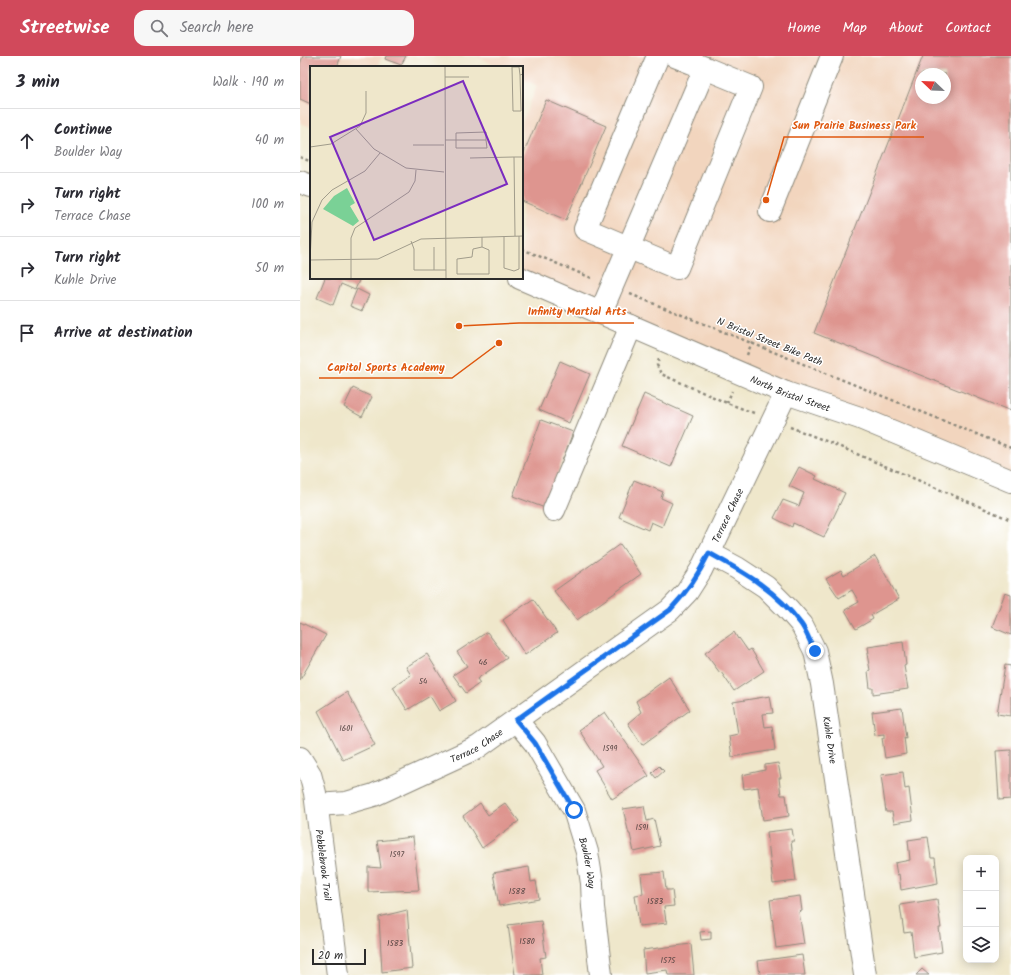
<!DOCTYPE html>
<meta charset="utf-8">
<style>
:root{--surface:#fff;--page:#f7f7f7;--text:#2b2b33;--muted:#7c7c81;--line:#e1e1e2;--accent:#d1495b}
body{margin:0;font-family:Kalam,sans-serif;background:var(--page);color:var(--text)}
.controls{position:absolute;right:12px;bottom:12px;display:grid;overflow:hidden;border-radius:8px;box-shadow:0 2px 10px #0003}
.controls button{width:36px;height:36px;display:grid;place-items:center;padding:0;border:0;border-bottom:1px solid var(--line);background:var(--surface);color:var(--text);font:20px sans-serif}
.compass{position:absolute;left:615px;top:12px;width:36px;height:36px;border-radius:50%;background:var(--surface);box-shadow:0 2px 10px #0003;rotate:293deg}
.scale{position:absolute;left:12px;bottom:10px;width:54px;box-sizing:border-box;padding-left:4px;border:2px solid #2b2b2b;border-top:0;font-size:11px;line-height:14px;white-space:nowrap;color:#2b2b2b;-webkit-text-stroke:3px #fff;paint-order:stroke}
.stop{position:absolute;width:12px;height:12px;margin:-9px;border:3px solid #1a73e8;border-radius:50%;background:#fff}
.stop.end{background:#1a73e8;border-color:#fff;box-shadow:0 1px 4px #0008}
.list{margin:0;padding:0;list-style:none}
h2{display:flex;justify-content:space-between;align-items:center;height:52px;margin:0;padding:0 16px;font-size:17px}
h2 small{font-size:13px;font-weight:400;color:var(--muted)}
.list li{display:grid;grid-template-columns:26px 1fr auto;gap:12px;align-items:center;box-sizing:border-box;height:64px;padding:0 16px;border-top:1px solid var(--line)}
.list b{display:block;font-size:15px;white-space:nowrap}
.list p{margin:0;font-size:13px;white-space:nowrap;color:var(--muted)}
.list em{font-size:13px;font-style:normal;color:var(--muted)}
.icon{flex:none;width:22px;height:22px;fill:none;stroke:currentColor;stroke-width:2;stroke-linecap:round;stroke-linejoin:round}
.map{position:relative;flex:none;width:711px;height:919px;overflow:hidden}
header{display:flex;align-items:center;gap:24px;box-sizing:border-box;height:56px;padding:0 20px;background:var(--accent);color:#fff}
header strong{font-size:19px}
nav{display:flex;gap:22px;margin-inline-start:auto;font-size:14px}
.search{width:280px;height:36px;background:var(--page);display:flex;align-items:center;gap:10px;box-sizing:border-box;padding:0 14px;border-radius:12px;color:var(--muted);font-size:15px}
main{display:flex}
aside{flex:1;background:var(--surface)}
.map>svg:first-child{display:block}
.built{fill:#f2d5be;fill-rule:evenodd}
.building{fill:#de958f;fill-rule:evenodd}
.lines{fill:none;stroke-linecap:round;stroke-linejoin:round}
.minor-casing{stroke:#8d897b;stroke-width:24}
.path{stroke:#8d897b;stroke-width:2.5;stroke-dasharray:3 3;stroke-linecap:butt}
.minor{stroke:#fff;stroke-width:22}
.route{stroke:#1a73e8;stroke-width:5}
.labels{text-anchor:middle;stroke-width:3;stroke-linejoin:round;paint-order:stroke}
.number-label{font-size:8px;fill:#584644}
.street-label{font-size:10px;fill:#2b2b2b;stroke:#fff}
.inset-road{fill:none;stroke:#a19c8b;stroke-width:1}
.view{fill:#7b2cbf;fill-opacity:0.15;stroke:#7b2cbf;stroke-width:2}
.inset-edge{fill:none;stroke:#2b2b2b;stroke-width:2}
.leader{fill:none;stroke:#df570e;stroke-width:1.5}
.callout-dot{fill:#df570e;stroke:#fff;stroke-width:1.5}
.callout-label{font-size:11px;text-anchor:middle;font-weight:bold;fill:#df570e;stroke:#fff;stroke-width:3;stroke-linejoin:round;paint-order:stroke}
</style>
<header>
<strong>Streetwise</strong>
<div class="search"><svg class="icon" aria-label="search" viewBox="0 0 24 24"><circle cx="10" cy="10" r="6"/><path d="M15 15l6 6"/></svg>Search here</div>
<nav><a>Home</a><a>Map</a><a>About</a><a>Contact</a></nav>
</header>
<main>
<aside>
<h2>3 min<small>Walk · 190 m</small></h2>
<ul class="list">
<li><svg class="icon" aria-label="ahead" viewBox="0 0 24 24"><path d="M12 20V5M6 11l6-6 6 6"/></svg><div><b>Continue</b><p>Boulder Way</p></div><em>40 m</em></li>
<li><svg class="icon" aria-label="right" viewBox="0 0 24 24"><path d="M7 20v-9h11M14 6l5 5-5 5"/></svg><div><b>Turn right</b><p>Terrace Chase</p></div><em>100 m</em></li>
<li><svg class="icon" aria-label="right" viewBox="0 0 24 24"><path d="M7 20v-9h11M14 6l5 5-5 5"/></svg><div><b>Turn right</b><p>Kuhle Drive</p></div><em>50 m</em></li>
<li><svg class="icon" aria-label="arrive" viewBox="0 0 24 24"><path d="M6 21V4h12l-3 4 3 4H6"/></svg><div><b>Arrive at destination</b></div></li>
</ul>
</aside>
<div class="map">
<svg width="711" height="919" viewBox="0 0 711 919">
<rect width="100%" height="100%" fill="#fff"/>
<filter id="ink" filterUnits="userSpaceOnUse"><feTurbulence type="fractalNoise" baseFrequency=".025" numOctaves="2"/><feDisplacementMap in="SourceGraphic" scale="8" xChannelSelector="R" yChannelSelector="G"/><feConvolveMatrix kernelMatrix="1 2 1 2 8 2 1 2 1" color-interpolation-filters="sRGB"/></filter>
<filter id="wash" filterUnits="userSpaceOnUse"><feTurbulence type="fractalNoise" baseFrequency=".012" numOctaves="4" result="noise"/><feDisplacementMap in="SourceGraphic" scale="16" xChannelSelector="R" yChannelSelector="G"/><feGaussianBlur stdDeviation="0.9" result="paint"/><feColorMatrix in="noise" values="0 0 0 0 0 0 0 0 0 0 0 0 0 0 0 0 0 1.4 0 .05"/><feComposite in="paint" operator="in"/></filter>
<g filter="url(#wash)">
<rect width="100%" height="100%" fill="#efe7cb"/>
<path class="built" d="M0,0h82l-5,11h-66v60l-11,-4z
M176,0h535v425l-489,-203v-156l15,-36 -15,-8v-11h-23zM621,18h24v24h-24z"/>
<g id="blocks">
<path class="building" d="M3,0h38l-4,11h-26v37l-11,-5v-35z
M86,0h20l-5,9 -16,-6z
M623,0h88v355l-197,-78zM621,18h24v24h-24z
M246,44l60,26 -40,94 -44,-19v-44z
M25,222h35l-5,12 -14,-6 -8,21 -16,-7z
M57,233l12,6 -7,16 -12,-5z
M260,305l30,13 -21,49 -30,-13z
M53,332l19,9 -10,20 -18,-10z
M344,338l49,22 -22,51 -49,-21z
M241,364l32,12 -28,76 -32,-12z
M499,411l18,9 -2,3 30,14 -21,44 -31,-14 -1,4 -18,-9 9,-18 16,6 5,-13 -15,-7z
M334,424l29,12 -2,6 11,5 -10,24 -11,-5 -3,8 -29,-13z
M320,488l21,30 -64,46 -23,-29z
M575,500l24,43 -28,16 2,4 -17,10 -11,-19 14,-8 -7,-12 -13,8 -13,-19 15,-9 3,5z
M705,537l6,2v40l-19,-8z
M233,543l24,34 -32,22 -22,-35z
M0,566l26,13 -26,45z
M187,576l20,26 -30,21 3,4 -14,10 -13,-18 14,-9 -10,-14z
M434,576l4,7 1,-1 9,13 3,-2 13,22 -30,20 -13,-19 -1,1 -15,-20z
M603,586l3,23 -2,1 4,23 -35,5v-6h-3l-2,-17 2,-1 -3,-16h2l-1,-7z
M127,598l29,47 -17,10 -9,-15 -23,14 -14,-23 18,-12 -5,-8z
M705,609l6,1v50l-14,-2z
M369,621l21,33 -48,35 -14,-22 13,-11 -5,-11z
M47,636l28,53 -32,15 -25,-49z
M470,640l3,17 -10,1 2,13 7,-1 3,24 -43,7 -3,-21 9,-2 -5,-32z
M602,652l4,30 -2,-1 2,17 -21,4 -3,-20h2v-4l-9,1 -3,-23z
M305,656l44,64 -37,23 -17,-29 7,-4 -23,-36z
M711,694v49l-12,1 -3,-49z
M478,707l3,15h-2l2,17h5l3,21 -26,4 -5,-33 -14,2 -2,-14 23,-5v-5z
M359,710l5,5 -8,7 -4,-5z
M603,716l2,17 4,-1 4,32 -19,3 -2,-11h-6l-5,-37z
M180,747l8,12 17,-12 14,18 -37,27 -19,-32z
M344,750l3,15 7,-2 6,27 -26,6 -4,-18h-1l-6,-25z
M492,773l2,12h-3l5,40 -23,3 -6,-52z
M113,781l6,53 -51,2v-25l13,1 -4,-27z
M628,781l3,21h4l3,25 -37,7 -2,-16 -2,1 -2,-12 15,-3 -2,-20z
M229,811l2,15 5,-1 3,18 -40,7 -6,-33z
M364,816l2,18h6l2,16 -10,1 2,14h1v2l-28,3 -4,-31 8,-1 -2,-20z
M500,840l2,15 -3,1 5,32 -28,4 -6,-48z
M637,843l4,29h-2l3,24 -28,5 -3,-25 -7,1 -4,-28z
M107,854l5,58 -30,4 -3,-55z
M241,865l5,36 -6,1 2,17h-27l-7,-50z
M411,875v8l-10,1 -1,-8z
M391,888l3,31h-26l-1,-5 -22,3 -2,-23z
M502,899l3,20h-45l-2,-14z
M622,913l7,6h-13z"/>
</g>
</g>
<g filter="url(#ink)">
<use href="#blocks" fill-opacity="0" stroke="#8d897b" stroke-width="1"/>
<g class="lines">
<g class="minor-casing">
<g id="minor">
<path d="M375,0l30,12"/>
<path d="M0,126l11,4"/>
<path d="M470,155l62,-155"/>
<path id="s1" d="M220,222l266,115 74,25 151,63"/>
<path d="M301,256l104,-244 46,19 -74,181 -92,-39 73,-173"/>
<path d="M254,454l77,-184"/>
<path id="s2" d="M409,497l28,15 29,19 22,22 14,16 13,26 7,33 43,291"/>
<path id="s3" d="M216,664l19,23 39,67 13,42 5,31 1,24 8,68"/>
<path id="s4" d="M0,702l10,16 5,19 23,182"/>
<path id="s5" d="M17,749l29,-2 28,-8 104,-48 192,-137 17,-18 14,-22 85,-177"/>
</g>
</g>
<path class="path" d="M0,101l11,5
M222,193l72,30
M330,238l381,154
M447,299l5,-13
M359,303l-2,6 4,9 66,29 27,10
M427,347l5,-12
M490,371l41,16 180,77"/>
<use href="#minor" class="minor"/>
</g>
</g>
<g class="lines" filter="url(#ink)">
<path class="route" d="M274,754l-39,-67 -19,-23 154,-110c17,-18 28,-34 39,-57 36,20 67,37 92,71 6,8 9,19 14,27"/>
</g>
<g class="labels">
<g class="number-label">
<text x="183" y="609">46</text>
<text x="123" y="628">54</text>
<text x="46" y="675">1601</text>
<text x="310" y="695">1599</text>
<text x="342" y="774">1591</text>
<text x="97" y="801">1597</text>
<text x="217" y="838">1588</text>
<text x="355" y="848">1583</text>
<text x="227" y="888">1580</text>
<text x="95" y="890">1583</text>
<text x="368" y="907">1575</text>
</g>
<g class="street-label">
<text transform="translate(470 285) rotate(22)" y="4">N Bristol Street Bike Path</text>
<text dy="4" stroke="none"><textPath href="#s1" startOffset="294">North Bristol Street</textPath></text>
<text dy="4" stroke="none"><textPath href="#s5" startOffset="520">Terrace Chase</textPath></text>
<text dy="4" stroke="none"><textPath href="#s2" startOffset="238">Kuhle Drive</textPath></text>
<text dy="4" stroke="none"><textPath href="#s5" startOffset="172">Terrace Chase</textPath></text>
<text dy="4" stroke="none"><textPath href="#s3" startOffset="162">Boulder Way</textPath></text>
<text dy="4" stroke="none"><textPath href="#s4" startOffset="111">Pebblebrook Trail</textPath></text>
</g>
</g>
<g transform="translate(10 10)">
<rect width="213" height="213" fill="#efe7cb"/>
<path d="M37,122l8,15 -5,3 9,15 -6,5 -30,-17 11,-13z" fill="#7ad196"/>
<path class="inset-road" d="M135,0l1,213M210,9l-1,-8h-7l1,44h8l-1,-36 3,-1M135,11h24M46,63l18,20 32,19 38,4M135,74h41l1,8h-31v-15l30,-1v8M103,79h31M0,81l21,-3 29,-18 6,-13v-22M160,92l44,-1M194,170v32l10,3 5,-2v-33M205,170l-1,-79h9M172,171v10l7,3v24h-32v-15l15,-2 1,-8 9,-2M101,175l3,8v21h32M0,194l68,-1 43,-20 102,-3M0,194l2,-38 10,-22 10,-10 33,-19 15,-18M124,204v-23M41,213v-41l4,-10 54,-36 6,-11 1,-11"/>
<path class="view" d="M153,15l44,103 -133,56 -44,-103z"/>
<rect width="213" height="213" class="inset-edge"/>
</g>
<path class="leader" d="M466 144L484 81H624M159 270L219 267H334M199 287L152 322H19"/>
<g class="callout-dot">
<circle cx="466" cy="144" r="4"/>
<circle cx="159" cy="270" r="4"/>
<circle cx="199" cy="287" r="4"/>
</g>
<g class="callout-label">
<text x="554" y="73">Sun Prairie Business Park</text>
<text x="277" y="259">Infinity Martial Arts</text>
<text x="86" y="315">Capitol Sports Academy</text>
</g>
</svg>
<div class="controls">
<button>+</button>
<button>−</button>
<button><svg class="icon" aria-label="layers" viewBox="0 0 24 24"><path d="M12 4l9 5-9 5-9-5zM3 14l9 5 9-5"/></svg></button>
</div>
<svg class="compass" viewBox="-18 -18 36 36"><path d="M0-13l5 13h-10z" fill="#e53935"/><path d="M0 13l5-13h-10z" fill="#7c7c81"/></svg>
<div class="scale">20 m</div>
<div class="stop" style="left:274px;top:754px"></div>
<div class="stop end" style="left:515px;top:595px"></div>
</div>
</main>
